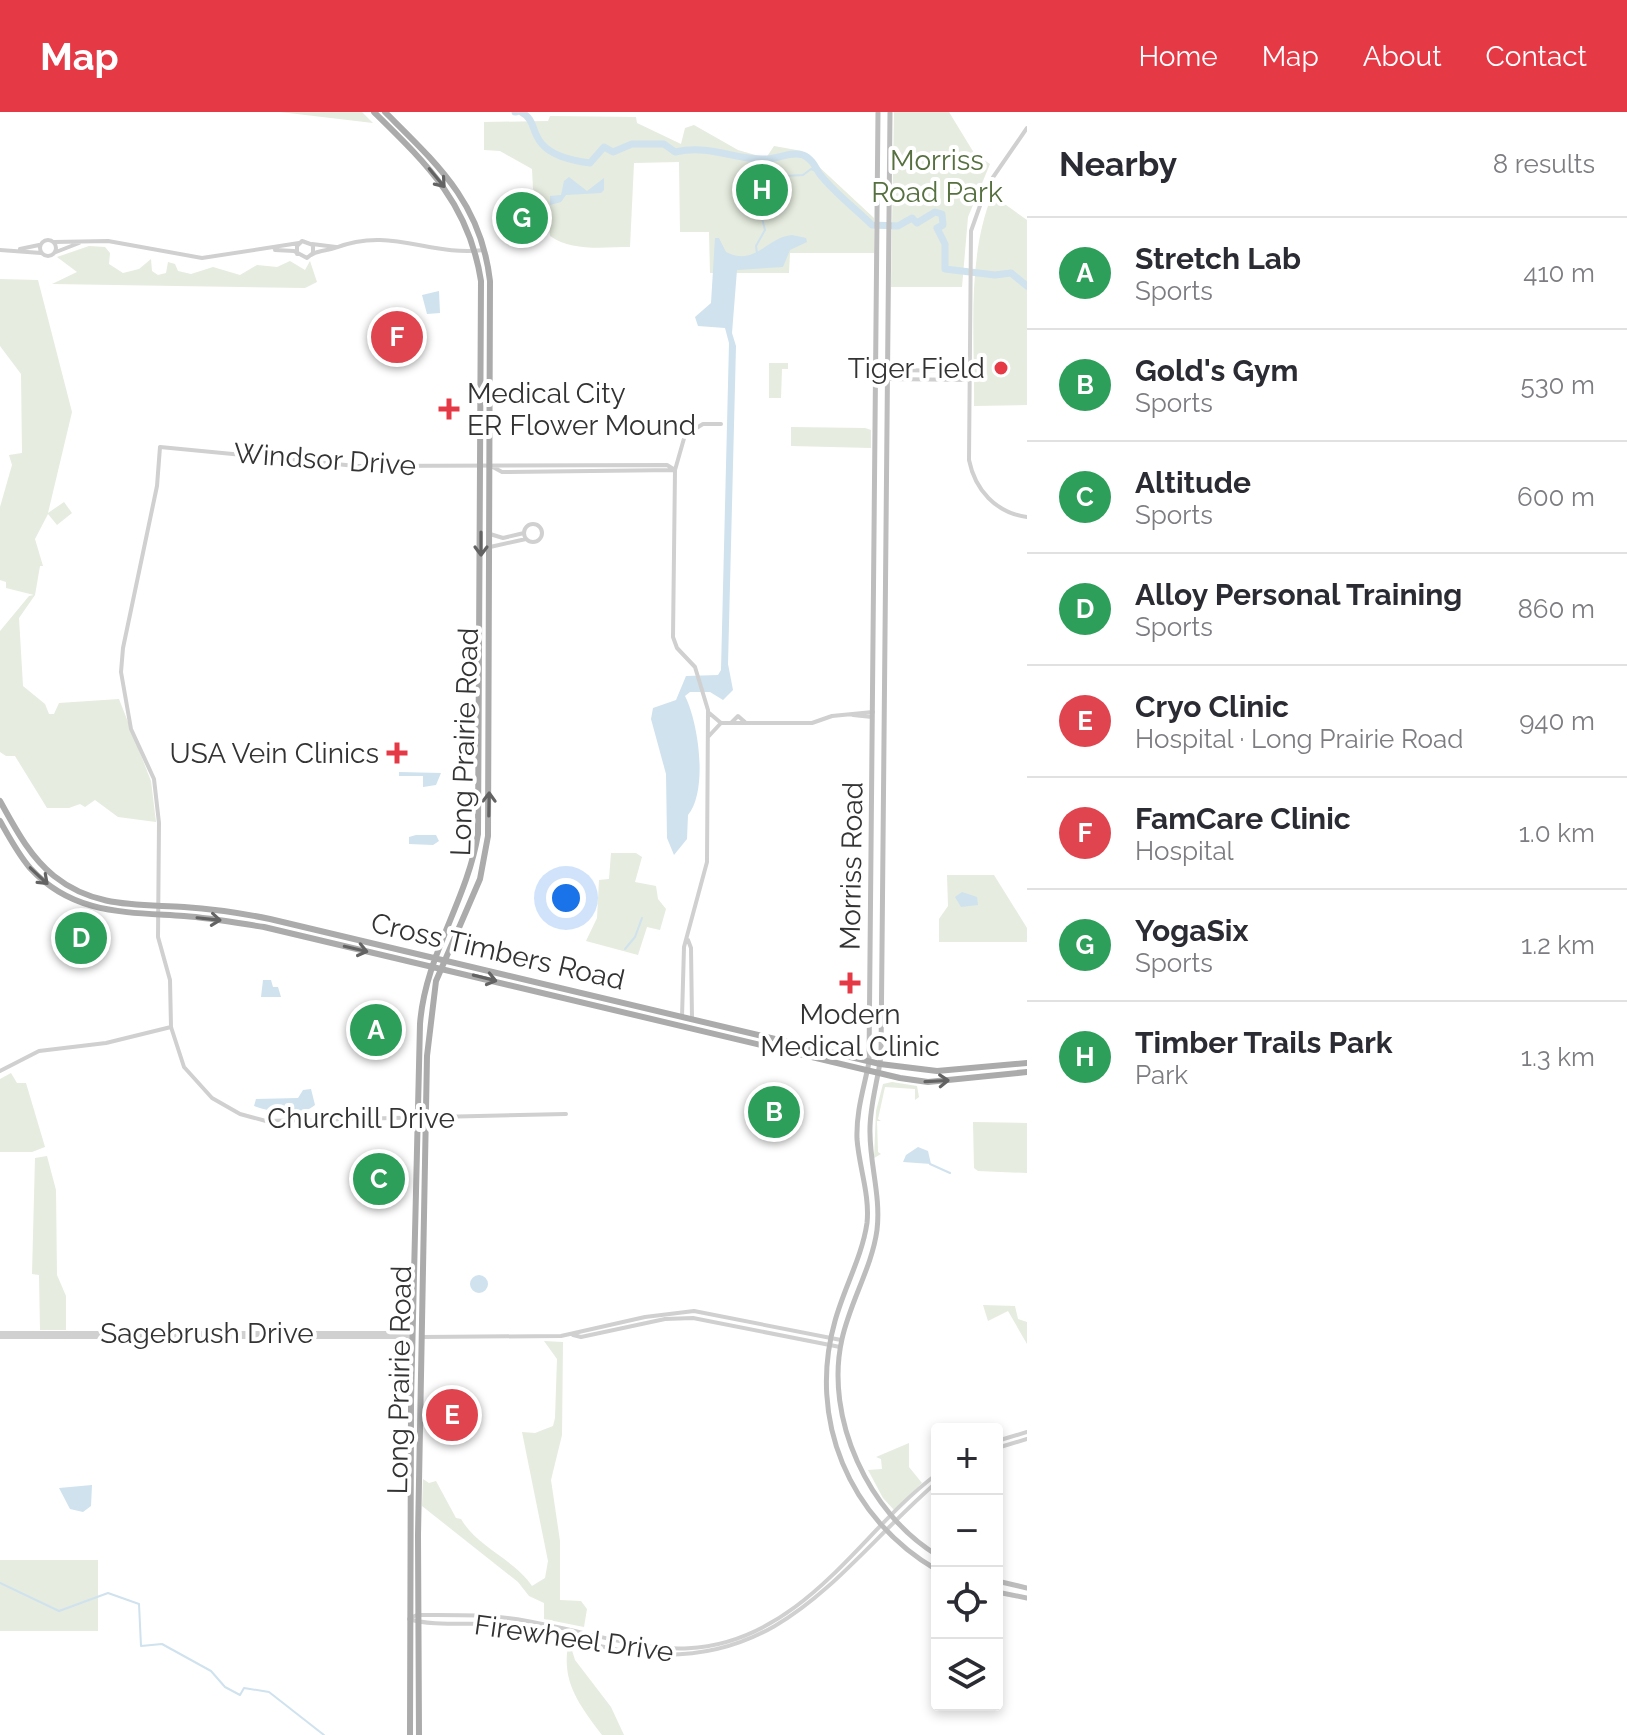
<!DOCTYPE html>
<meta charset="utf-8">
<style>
:root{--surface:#fff;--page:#f7f7f7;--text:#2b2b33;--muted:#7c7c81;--line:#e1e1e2;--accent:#e63946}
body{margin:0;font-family:Raleway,sans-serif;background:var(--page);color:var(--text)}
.controls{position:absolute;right:24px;bottom:24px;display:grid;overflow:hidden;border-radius:8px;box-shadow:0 4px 12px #0003}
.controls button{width:72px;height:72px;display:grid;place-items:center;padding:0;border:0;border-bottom:2px solid var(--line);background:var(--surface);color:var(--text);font:40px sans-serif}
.you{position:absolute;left:566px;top:786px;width:28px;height:28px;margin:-20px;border:6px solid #fff;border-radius:50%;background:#1a73e8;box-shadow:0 0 0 12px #1a73e833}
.badge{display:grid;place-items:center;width:52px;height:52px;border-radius:50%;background:var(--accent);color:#fff;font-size:26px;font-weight:700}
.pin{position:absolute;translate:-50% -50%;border:4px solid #fff;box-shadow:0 2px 8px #0006}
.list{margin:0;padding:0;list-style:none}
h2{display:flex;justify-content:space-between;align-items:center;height:104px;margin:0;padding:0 32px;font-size:34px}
h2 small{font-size:26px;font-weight:400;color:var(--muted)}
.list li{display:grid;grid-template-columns:52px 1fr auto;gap:24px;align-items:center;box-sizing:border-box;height:112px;padding:0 32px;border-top:2px solid var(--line)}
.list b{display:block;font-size:30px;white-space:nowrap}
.list p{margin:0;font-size:26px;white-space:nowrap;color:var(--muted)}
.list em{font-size:26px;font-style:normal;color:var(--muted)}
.icon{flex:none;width:44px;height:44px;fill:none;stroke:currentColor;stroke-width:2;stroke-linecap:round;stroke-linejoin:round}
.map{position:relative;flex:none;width:1027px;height:1623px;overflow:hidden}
header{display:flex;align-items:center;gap:48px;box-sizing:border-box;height:112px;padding:0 40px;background:var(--accent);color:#fff}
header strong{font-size:38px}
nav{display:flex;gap:44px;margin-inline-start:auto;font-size:28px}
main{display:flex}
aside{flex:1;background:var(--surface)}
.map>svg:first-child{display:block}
.green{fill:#e6ecdf}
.water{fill:#cfe2ee}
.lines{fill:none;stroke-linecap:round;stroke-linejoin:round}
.stream{stroke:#cfe2ee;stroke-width:2}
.river{stroke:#cfe2ee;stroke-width:7}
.tertiary{stroke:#d0d0d0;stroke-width:4}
.secondary{stroke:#bdbdbd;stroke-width:5}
.primary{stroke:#ababab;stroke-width:6}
.oneway{stroke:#636363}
.poi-dot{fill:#e63946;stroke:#fff;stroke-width:3}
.labels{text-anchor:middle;stroke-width:8;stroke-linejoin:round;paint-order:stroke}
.park-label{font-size:28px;fill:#56703f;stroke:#fff}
.poi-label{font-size:28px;fill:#333;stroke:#fff;text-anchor:end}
.street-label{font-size:28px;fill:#333;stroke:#fff}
</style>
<header>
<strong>Map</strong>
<nav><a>Home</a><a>Map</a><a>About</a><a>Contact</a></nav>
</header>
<main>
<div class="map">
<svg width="1027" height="1623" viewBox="0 0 1027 1623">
<rect width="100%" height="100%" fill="#fff"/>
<path class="green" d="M280,0h82l11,11z
M894,0h55l25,41 16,11 -22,53 -6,70h-71z
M550,4l86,1 1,6 44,21 4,-16 9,-3 44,25 28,8 8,-12 28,5 72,67v35h-84l-1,20h-79l-1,-41h-29l-1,-70 -45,1 -4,84c-25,0 -58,5 -80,-11l-2,-23 -15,-24 -1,-20 -32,-18 -16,-1v-28l64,-1z
M992,83l35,25v185l-53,1c1,-69 -8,-146 18,-211z
M89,134l16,1 5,6 -1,11 14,9 16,-4 12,-10 1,12 6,4 8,-2 2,-11 7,2 3,7 13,3 22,-7 27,8 17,-10 20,2 13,-6 15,9 5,-9 7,21 -12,6 -253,-4 25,-12 -20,-15z
M0,167l38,1 34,132 -24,101 16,-11 8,11 -15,12 -9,-11 -13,25 8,27h-3l-5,29 -16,23 4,68 22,18 4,10h5l5,-11 60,-4 32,82 5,41 -38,-5 -23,-17 -10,7 -5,-3 -11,4h-22l-32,-52h-9l-6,-4v-121l29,-35 5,-1 -28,-7v-6l-6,-2v-73l12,-42 -3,-10 13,-2 -1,-79 -21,-28z
M769,251h19v6h-6l-1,29h-12z
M791,315l74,1 6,2v18l-80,-2z
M611,741h25l6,4 -7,25 21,4 2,13 8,10 -6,21 -13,-3 -9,28 -52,-14 11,-23 2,-38 10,-1z
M947,763h47l33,53v14h-88v-23l9,-13z
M11,961l6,10h9l19,64 -13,5h-32v-73z
M892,970l25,4 2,11 -4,3v-11l-30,-2 -7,32 3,2h-4l1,31 3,2 -7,4 2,-47 7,-27z
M973,1010l54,1v50l-49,-2 -4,-3z
M47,1044l9,34 1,85 9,21v34h-26l-1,-55 -7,-1 3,-116z
M983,1193l32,1 3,13 9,3v22l-19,-33 -20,10z
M544,1229l19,1 -1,93 -11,45 9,61v59l21,1 6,8 -3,18 -40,-8v-16l-15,-7 -11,-14 -96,-76 1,-27 6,4 7,-2 20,37 5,1c16,28 53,40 71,67l13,-8 3,-17 -26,-129 13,1 18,-7 2,-8 2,-59z
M909,1331v24l13,16 -28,27 -11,-12 -15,-28 14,-1 -1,-10 -5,-2z
M0,1448h98v71h-98z
M569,1529l6,19 36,47 13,28h-22c-23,-31 -42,-54 -33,-94z"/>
<path class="water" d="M569,65l18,14 17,-13v12l-3,3 -35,2 -5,7 -11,3v-9l11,-1 3,-14z
M792,123l14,3 1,4 -17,8 -7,17 -46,3 -5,63 4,13 -8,318 5,26 -10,10 -13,-8h-20l-5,4c14,28 23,95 3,119l-1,24 -13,16 -7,-17 -1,-64 -15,-55 2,-11 23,-8 10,-24 32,-1 3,-5 8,-327 -4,-15 -27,-2 -3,-9 16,-14 4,-65h4l7,14c29,15 41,-15 66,-17z
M439,179l1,22 -13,1 -5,-19z
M399,660l42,1 -5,12 -13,2v-11h-24z
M416,723h20l3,6 -6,4 -24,-1v-7z
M962,780l15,5 1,8 -17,2 -6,-10z
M263,868h8l2,7h5l3,10h-20z
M311,977l4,16c-13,12 -45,7 -61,1l2,-7 42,-1 5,-8z
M918,1035l10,4 3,13 -28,-2 3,-7z
M470 1172a9 9 0 1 1 18 0a9 9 0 1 1-18 0Z
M92,1373l-1,21 -8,6 -13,-3 -11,-21z"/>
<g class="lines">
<path class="stream" d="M757,141l-1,-7 9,-16 -3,-12 17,-15 -1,-14h5l2,-13 18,-1 8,-6 7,3
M625,837l10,-12 7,-19
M930,1052l20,9
M0,1471l59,28 49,-18 31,11 2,42 21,-2 49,27 14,16 15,8 4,-7 25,4 55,43"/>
<path class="river" d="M515,0h1
M521,0c15,8 10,20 21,32 11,13 32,17 48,19l14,-16 9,5 19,-8h32l11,8c37,-8 61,9 92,7 12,0 23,-8 36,-4 8,3 12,11 16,18 14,19 36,35 53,52l26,1 14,-8 5,5 18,-11 7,2 1,11 -6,3 8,16v25l50,6 16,-2 16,13"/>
<path class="tertiary" d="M1027,16l-40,58 -16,45 -2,229c6,30 27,53 58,57
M40 136a8 8 0 1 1 16 0a8 8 0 1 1-16 0Z
M54,130l54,-1 94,17 97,-15
M312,132l24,3
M20,137l19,-4
M0,138l41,3
M275,138l19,1 13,7 6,-5v-8l-11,-4 -5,5v8
M56,140l23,-9
M311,143c8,-5 16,-4 24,-7 56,-22 95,9 149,2
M879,262l9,-4 81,1
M876,263l12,4 81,1
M491,354l11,6 173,-2
M524 421a9 9 0 1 1 18 0a9 9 0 1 1-18 0Z
M490,422l13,4 21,-5
M490,435l36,-8
M708,600l13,11
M853,603l19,2
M731,611l7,-7 8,7
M708,625l13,-14h91l20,-7 41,-4
M688,828l3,8 1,71
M682,905l2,-70 23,-85 1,-152 -13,-43 -18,-19 -4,-11 2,-167 10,-35 18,-11h18
M0,959l39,-20 67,-8 65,-16
M566,1002l-300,7 -26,-7 -28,-16 -28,-31 -13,-40 -1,-47 -12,-43 1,-114 -5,-44 -23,-50 -10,-57 2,-24 34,-162 3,-39 196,19 311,-1 8,5
M0,1221h402l9,3
M573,1223l8,2 84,-18 28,-1 147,29
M0,1225h413
M422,1225l139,-1 84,-19 49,-6 147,29
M997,1329l30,-9
M997,1336l30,-9
M410,1506l7,-3c37,0 73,-1 110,6 102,18 171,58 268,-14 52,-38 90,-94 142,-133
M409,1507c26,9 82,1 115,8 38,7 75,22 113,26 146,17 204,-88 300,-171"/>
<path class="secondary" d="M878,0l-9,950c-5,26 -13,49 -12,77 2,28 13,56 10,84 -5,34 -23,65 -32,98 -28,98 14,198 102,249
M890,0l-9,943c-3,26 -12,52 -11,78 0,32 11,64 7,97 -5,37 -27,72 -35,109 -18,79 27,175 95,216
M997,1469l30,7
M997,1480l30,6"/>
<path class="primary" d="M374,0c53,52 95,92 107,169l-3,553c-11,67 -53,122 -58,190l-9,377 -1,334
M385,0c53,53 96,91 105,169l-2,555 -8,43 -44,102 -9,75 -9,479 1,200
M0,689c15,27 30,56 54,75 40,32 83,28 130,31 29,2 57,6 86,12l610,145 57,7 90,-8
M0,709c9,16 18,33 30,47 43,47 96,44 154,48 27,2 54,7 80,11l636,151 28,4 99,-10"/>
</g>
<defs><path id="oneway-shaft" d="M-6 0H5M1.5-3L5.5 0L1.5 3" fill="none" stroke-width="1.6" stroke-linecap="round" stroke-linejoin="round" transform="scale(2)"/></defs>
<g class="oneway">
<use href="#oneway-shaft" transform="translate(437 66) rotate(50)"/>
<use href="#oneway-shaft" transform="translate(481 432) rotate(90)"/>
<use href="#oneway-shaft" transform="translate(489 692) rotate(-89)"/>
<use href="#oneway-shaft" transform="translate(39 764) rotate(43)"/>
<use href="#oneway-shaft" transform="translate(209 807) rotate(6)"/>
<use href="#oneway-shaft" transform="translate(356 837) rotate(13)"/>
<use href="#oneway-shaft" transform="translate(485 866) rotate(14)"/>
<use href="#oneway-shaft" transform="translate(937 969) rotate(-3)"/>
</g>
<g class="poi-dot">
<circle cx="1001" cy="256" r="8"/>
<path d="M445 285h8v8h8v8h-8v8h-8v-8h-8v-8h8z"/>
<path d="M393 629h8v8h8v8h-8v8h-8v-8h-8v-8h8z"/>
<path d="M846 859h8v8h8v8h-8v8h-8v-8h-8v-8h8z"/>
</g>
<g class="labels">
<g class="park-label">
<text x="937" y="58">Morriss<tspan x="937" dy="32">Road Park</tspan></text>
</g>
<g class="poi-label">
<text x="985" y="266">Tiger Field</text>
<text x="467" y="291" text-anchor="start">Medical City<tspan x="467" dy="32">ER Flower Mound</tspan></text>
<text x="379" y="651">USA Vein Clinics</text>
<text x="850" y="912" text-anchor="middle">Modern<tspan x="850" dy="32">Medical Clinic</tspan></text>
</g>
<g class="street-label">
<text transform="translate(325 347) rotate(4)" y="10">Windsor Drive</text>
<text transform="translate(464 630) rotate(-88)" y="10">Long Prairie Road</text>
<text transform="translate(851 754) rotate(-89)" y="10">Morriss Road</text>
<text transform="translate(498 839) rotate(13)" y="10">Cross Timbers Road</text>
<text x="361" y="1016">Churchill Drive</text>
<text x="207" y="1231">Sagebrush Drive</text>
<text transform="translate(399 1268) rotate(-89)" y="10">Long Prairie Road</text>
<text transform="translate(574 1526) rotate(8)" y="10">Firewheel Drive</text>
</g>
</g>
</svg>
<div class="controls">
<button>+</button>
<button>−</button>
<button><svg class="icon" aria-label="locate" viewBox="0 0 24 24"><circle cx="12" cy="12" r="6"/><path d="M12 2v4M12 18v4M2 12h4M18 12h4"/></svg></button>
<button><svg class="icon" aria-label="layers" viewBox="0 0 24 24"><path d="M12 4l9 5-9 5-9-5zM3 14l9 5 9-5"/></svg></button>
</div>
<div class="you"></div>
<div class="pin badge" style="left:376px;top:918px;background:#2e9e5b">A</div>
<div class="pin badge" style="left:774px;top:1000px;background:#2e9e5b">B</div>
<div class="pin badge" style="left:379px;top:1067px;background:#2e9e5b">C</div>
<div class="pin badge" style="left:81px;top:826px;background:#2e9e5b">D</div>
<div class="pin badge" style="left:452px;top:1303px;background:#e0444e">E</div>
<div class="pin badge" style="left:397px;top:225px;background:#e0444e">F</div>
<div class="pin badge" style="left:522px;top:106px;background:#2e9e5b">G</div>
<div class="pin badge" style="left:762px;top:78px;background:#2e9e5b">H</div>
</div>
<aside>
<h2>Nearby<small>8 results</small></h2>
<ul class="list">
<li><span class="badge" style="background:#2e9e5b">A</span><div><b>Stretch Lab</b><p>Sports</p></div><em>410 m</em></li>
<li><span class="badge" style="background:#2e9e5b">B</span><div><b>Gold's Gym</b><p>Sports</p></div><em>530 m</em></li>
<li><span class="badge" style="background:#2e9e5b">C</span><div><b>Altitude</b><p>Sports</p></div><em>600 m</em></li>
<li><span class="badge" style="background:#2e9e5b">D</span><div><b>Alloy Personal Training</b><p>Sports</p></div><em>860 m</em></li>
<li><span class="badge" style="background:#e0444e">E</span><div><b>Cryo Clinic</b><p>Hospital · Long Prairie Road</p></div><em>940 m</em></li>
<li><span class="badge" style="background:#e0444e">F</span><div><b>FamCare Clinic</b><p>Hospital</p></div><em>1.0 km</em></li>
<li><span class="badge" style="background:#2e9e5b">G</span><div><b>YogaSix</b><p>Sports</p></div><em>1.2 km</em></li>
<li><span class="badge" style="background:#2e9e5b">H</span><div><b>Timber Trails Park</b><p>Park</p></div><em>1.3 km</em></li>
</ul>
</aside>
</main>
